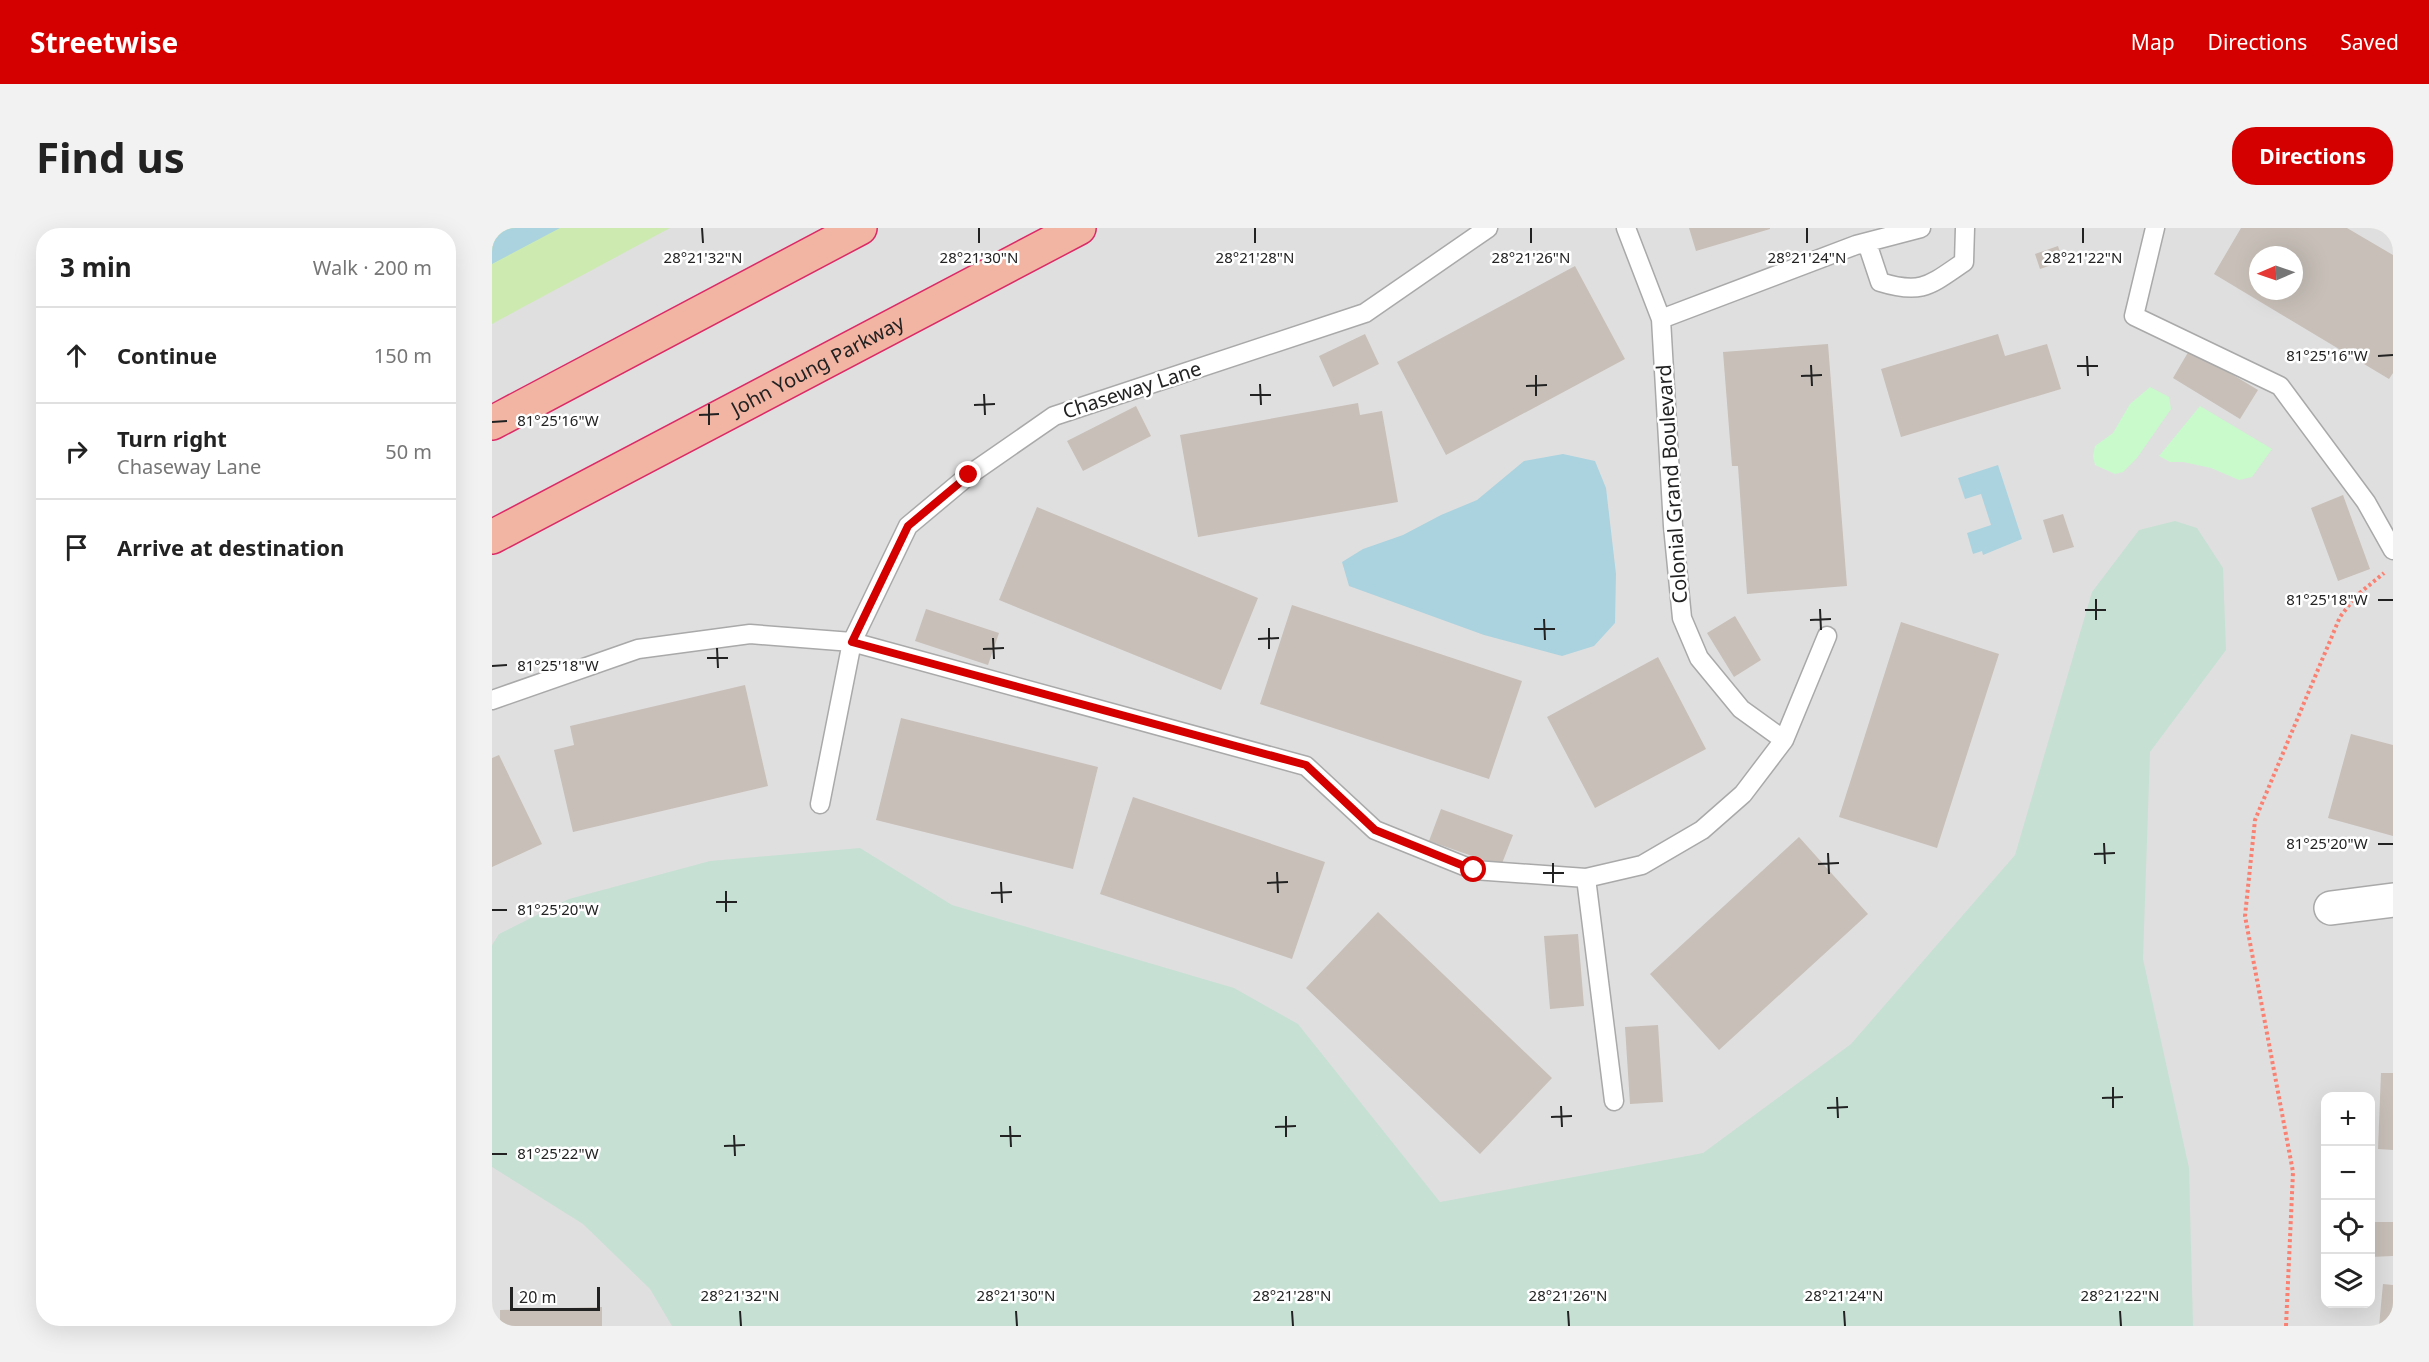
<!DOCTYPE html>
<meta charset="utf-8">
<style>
:root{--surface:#fff;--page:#f2f2f2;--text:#222;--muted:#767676;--line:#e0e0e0;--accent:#d40000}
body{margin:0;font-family:"Noto Sans",sans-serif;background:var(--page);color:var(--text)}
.controls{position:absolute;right:18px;bottom:18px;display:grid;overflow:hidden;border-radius:12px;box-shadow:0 6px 24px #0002}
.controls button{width:54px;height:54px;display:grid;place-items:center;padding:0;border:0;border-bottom:2px solid var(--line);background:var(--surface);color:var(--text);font:30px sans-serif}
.compass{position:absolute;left:1757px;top:18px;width:54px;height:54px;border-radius:50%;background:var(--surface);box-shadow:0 6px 24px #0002;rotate:268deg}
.scale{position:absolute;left:18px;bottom:15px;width:90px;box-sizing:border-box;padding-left:6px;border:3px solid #222;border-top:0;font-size:16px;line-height:21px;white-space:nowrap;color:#222;-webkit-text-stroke:4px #fff;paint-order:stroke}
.stop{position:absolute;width:18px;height:18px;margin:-14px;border:4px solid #d40000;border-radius:50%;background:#fff}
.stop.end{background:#d40000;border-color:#fff;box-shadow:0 2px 6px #0008}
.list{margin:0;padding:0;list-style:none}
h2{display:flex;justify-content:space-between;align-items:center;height:78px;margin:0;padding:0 24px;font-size:26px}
h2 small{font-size:20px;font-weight:400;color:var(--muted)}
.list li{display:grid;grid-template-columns:39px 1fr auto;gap:18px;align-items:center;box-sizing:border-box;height:96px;padding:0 24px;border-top:2px solid var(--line)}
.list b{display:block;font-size:22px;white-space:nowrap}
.list p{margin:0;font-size:20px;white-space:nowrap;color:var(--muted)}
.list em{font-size:20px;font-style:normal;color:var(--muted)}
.icon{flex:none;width:33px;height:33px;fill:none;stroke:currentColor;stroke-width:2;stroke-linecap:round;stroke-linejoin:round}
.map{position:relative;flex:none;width:1901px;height:1098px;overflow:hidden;border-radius:24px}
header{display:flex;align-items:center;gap:36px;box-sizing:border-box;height:84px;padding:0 30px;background:var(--accent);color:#fff}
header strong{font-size:28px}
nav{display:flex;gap:33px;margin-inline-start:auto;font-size:21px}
.intro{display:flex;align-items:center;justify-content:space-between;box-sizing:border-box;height:144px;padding:0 36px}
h1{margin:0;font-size:42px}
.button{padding:15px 27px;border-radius:24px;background:var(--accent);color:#fff;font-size:21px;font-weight:700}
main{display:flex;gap:36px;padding:0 36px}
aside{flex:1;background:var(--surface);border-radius:24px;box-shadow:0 6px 24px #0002}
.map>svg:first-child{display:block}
.residential{fill:#e0dfdf;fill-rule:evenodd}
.grass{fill:#cdebb0}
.wetland{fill:#c6e0d4}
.park{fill:#c8facc}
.water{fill:#aad3df}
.building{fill:#c7bfb8;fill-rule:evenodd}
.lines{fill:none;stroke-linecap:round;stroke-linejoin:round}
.service-casing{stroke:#a9a9a9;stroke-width:21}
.minor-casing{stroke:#a9a9a9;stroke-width:36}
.trunk-casing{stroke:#dc2a67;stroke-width:36}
.path{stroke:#fa8072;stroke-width:4;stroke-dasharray:3 3;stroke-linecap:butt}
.service{stroke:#fff;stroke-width:18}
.minor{stroke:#fff;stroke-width:33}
.trunk{stroke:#f2b4a3;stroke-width:33}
.route{stroke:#d40000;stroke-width:8}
.ticks{fill:none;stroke:#222;stroke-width:2}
.labels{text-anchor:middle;stroke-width:5;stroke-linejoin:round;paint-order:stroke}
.street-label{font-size:20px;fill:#222;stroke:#fff}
.ticks-label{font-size:15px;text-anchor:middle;fill:#222;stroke:#fff;stroke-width:5;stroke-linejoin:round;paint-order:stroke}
</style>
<header>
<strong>Streetwise</strong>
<nav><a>Map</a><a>Directions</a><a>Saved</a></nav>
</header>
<div class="intro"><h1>Find us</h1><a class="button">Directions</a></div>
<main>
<aside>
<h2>3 min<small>Walk · 200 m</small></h2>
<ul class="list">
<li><svg class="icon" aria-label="ahead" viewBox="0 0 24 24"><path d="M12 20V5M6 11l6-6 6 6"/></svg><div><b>Continue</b></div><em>150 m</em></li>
<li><svg class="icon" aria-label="right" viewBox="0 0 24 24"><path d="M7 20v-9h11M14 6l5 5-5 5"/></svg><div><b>Turn right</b><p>Chaseway Lane</p></div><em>50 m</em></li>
<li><svg class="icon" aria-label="arrive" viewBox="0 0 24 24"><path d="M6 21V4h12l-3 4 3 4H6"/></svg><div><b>Arrive at destination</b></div></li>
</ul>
</aside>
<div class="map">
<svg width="1901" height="1098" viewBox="0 0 1901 1098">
<rect width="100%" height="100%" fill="#f2efe9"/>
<path class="residential" d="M0,0h1901v1098h-1901zM1766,27h36v36h-36zM1834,868h44v208h-44z"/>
<path class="grass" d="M0,0h178l-178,96z"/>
<path class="wetland" d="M1683,293l22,7 26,40 3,82 -76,102 -7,207 46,209 4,158h-1521l-22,-37 -67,-65 -91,-57v-222l7,-11 70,-35 141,-38 150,-13 92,57 282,83 64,36 142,178 263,-49 148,-109 164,-189 77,-263 47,-62z"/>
<path class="park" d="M1658,159l19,10 2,12 -34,49 -14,14 -8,2 -20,-9 -2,-9 2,-10 18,-13 17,-29z
M1708,178l72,43 -20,28 -13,3 -28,-12 -28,-6h-13l-11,-6z"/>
<path class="water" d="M0,0h68l-68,36z
M1071,226l32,7 11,27 10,86 -1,49 -21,23 -32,10 -78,-21 -135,-49 -7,-24 21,-13 40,-14 38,-20 36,-15 47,-39z
M1506,237l24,74 -39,16 -1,-4 -9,3 -6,-21 24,-8 -10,-31 -16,5 -7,-21z"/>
<path class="building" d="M1197,0h81v1l-74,22z
M1749,0h106l46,27v118l-4,6 -175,-105zM1766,27h36v36h-36z
M1566,18l5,15 -23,8 -5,-15z
M1083,38l50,93 -179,96 -49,-93z
M873,106l14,30 -46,23 -14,-31z
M1506,106l7,22 42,-12 14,45 -160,48 -20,-68z
M1336,116l19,242 -100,8 -9,-128h-6l-9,-114z
M1698,121l68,41 -18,29 -67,-41z
M866,175l2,12 22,-4 16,91 -200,35 -18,-102z
M644,178l15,30 -68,35 -16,-30z
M1851,267l27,74 -32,12 -27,-73z
M545,279l221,91 -37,92 -222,-90z
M1571,286l11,33 -21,6 -10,-33z
M800,377l230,76 -33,98 -229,-75z
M434,381l73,24 -11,32 -73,-24z
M1243,388l26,44 -27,17 -27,-44z
M1409,394l98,32 -62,194 -98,-31z
M1166,429l48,92 -111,59 -48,-91z
M253,457l23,101 -195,46 -19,-82 20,-5 -4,-19z
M409,490l197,49 -25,102 -197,-49z
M1859,506l42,11v91l-65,-18z
M7,527l43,89 -50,23v-109z
M641,569l192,65 -33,97 -192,-65z
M949,581l72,26 -12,31 -72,-25z
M1307,609l69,77 -149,136 -69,-76z
M886,684l174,166 -72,76 -174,-166z
M1086,706l6,72 -34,3 -6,-73z
M1166,797l5,77 -33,2 -5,-77z
M1889,845h12v77l-15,-1z
M1878,994h23v34l-23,1z
M1891,1056l10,1v41h-14z
M110,1079v19h-102v-16z"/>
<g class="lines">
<g class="service-casing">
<path id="service" d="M1663,0l-21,88 146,70 86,116 27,48
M1375,15l13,39c42,13 50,3 84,-20l1,-34
M1169,91l195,-74 65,-17
M0,472l146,-51 112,-15 102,8 454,124 69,64 99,40 112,8 56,-13 60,-35 41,-36 41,-54 -43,-31 -42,-51 -17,-40 -9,-92 -12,-207 -35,-91
M1292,512l43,-104
M328,576l32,-162 56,-116 61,-51 85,-59 311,-103 123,-85
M1094,650l28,223"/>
</g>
<g class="minor-casing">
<path id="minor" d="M1839,680l62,-8"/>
</g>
<g class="trunk-casing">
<g id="trunk">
<path d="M0,195l368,-195"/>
<path id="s1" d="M0,309l587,-309"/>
</g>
</g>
<path class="path" d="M1794,1098l7,-154 -48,-256 10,-96 85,-203 16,-21 28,-23"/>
<use href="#service" class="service"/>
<use href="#minor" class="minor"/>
<use href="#trunk" class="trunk"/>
</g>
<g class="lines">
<path class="route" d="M477,247l-61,51 -56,116 454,123 69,65 99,40"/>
</g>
<path class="ticks" d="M210,0l1,15M487,0v15M763,0v15M1039,0v15M1315,0v15M1591,0v15M1595,128l1,20M1886,128l15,-1M1319,137l1,21M1585,138h21M1044,147v21M1309,148l21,-1M768,156l1,21M1034,158l21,-1M492,166l1,21M758,167h21M217,176v21M482,177l21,-1M207,187l20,-1M0,194l15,-1M1604,371v21M1886,372h15M1328,381l1,21M1593,382h21M1052,391l1,21M1318,392l21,-1M777,400v21M1042,401h21M501,410l1,21M766,411l21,-1M225,420l1,20M491,421l21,-1M215,430h21M0,438l15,-1M1612,615l1,21M1886,616h15M1336,625l1,21M1602,626l21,-1M1061,635v20M1326,636l21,-1M785,644l1,21M1051,645h21M509,654l1,21M775,655l21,-1M234,663v21M499,665l21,-1M224,674h21M0,682h15M1621,859v21M1345,869l1,21M1610,870l21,-1M1069,878l1,21M1335,880l21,-1M794,888v21M1059,889l21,-1M518,898l1,21M783,899l21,-1M242,907l1,21M508,908h21M232,918l21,-1M0,926h15M248,1083l1,15M524,1083l1,15M800,1083l1,15M1076,1083l1,15M1352,1083l1,15M1628,1083l1,15"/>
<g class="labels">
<g class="street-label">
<text dy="7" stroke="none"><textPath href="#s1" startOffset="368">John Young Parkway</textPath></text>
<text transform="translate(640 162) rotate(-18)" y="7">Chaseway Lane</text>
<text transform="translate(1180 256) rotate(-94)" y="7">Colonial Grand Boulevard</text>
</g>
</g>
<g class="ticks-label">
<text x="211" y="35">28°21'32"N</text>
<text x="487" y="35">28°21'30"N</text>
<text x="763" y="35">28°21'28"N</text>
<text x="1039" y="35">28°21'26"N</text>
<text x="1315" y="35">28°21'24"N</text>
<text x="1591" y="35">28°21'22"N</text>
<text x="1835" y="133">81°25'16"W</text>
<text x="66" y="198">81°25'16"W</text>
<text x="1835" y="377">81°25'18"W</text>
<text x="66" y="443">81°25'18"W</text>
<text x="1835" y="621">81°25'20"W</text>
<text x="66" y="687">81°25'20"W</text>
<text x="66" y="931">81°25'22"W</text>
<text x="248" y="1073">28°21'32"N</text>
<text x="524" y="1073">28°21'30"N</text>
<text x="800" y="1073">28°21'28"N</text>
<text x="1076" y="1073">28°21'26"N</text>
<text x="1352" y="1073">28°21'24"N</text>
<text x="1628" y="1073">28°21'22"N</text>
</g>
</svg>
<div class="controls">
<button>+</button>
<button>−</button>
<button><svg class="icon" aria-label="locate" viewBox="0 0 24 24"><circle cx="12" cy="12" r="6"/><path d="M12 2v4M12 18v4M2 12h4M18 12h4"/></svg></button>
<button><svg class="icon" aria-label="layers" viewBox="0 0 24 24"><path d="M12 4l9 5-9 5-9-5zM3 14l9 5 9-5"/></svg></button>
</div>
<svg class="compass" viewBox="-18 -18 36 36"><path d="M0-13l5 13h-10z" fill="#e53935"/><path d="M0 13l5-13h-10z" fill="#767676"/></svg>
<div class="scale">20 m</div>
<div class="stop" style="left:982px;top:642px"></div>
<div class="stop end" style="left:477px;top:247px"></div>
</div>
</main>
